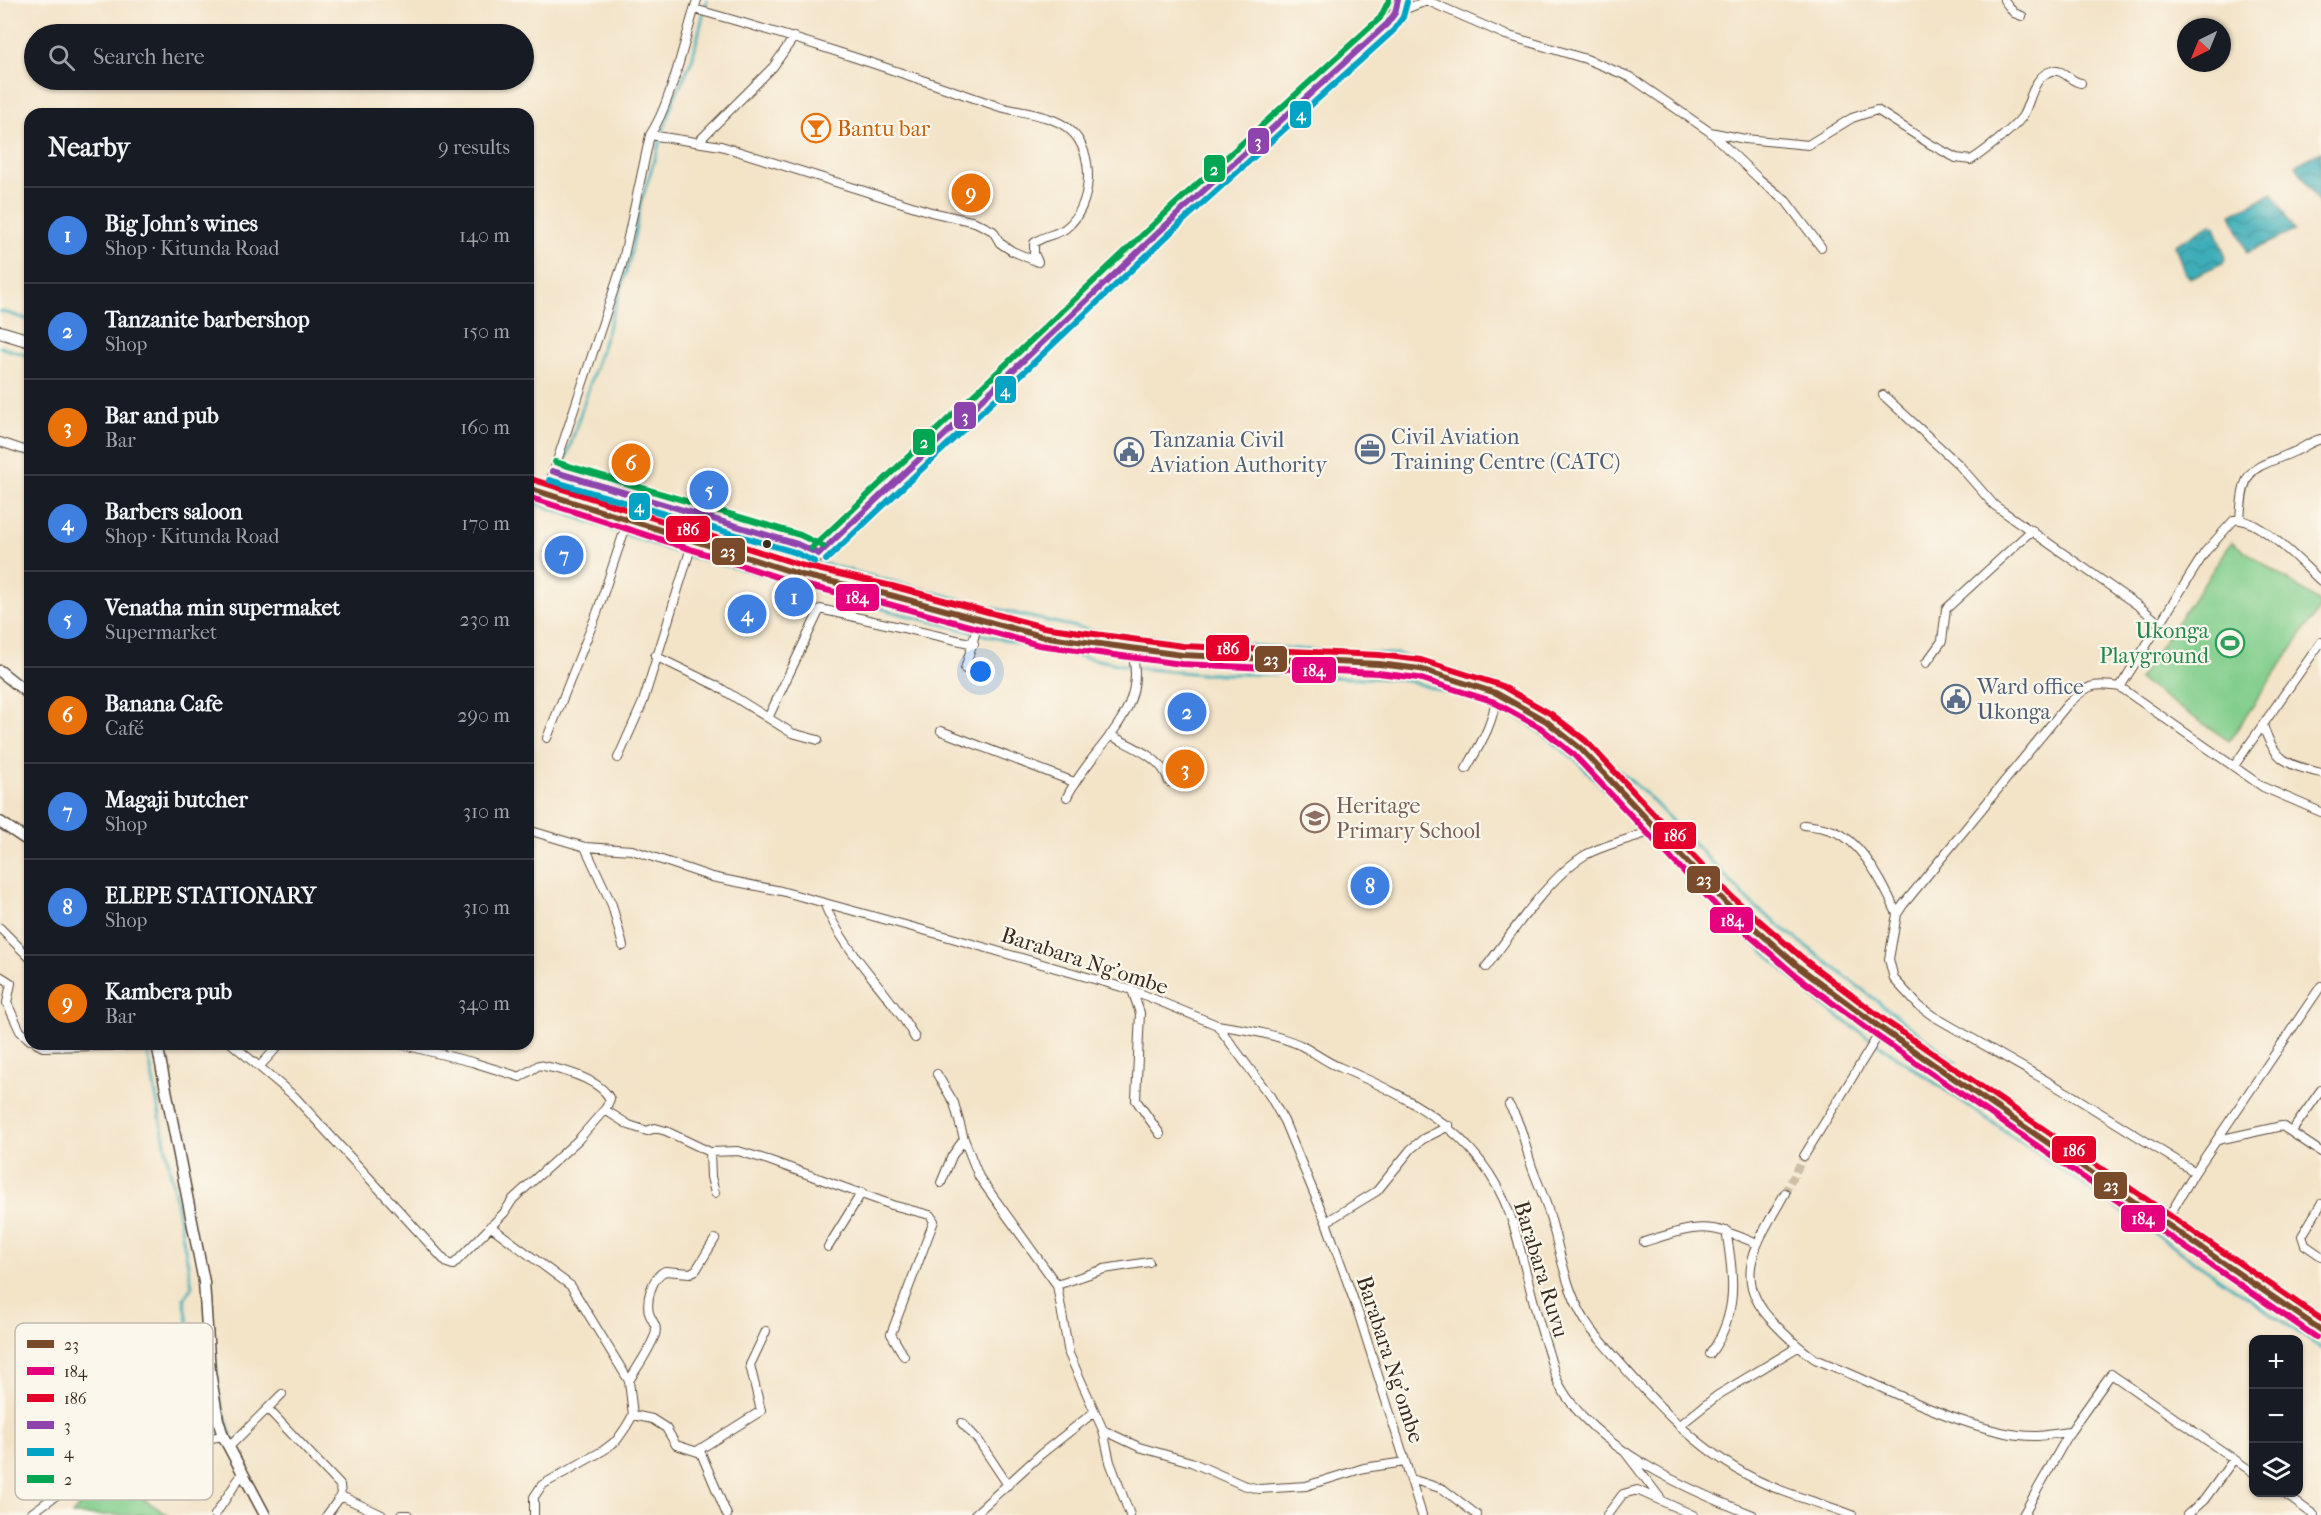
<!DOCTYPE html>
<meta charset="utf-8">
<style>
:root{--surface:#171b24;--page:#242831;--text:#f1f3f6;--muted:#9ea1a6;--line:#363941;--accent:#db2777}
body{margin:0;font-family:"IM FELL French Canon",serif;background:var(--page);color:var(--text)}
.controls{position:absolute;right:18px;bottom:18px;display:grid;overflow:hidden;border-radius:12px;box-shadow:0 2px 4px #0004}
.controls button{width:54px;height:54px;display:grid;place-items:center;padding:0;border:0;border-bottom:2px solid var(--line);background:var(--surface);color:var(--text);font:30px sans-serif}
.compass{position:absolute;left:2177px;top:18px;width:54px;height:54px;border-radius:50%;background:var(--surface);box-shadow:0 2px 4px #0004;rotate:223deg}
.you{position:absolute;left:981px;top:672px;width:21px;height:21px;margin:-15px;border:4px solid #fff;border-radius:50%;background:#1a73e8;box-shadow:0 0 0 9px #1a73e833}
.badge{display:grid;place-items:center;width:39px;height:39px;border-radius:50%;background:var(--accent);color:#fff;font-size:20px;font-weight:700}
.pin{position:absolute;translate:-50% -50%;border:3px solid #fff;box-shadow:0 2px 6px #0006}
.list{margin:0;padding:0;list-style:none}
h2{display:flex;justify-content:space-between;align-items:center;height:78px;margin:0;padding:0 24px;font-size:26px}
h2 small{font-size:20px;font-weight:400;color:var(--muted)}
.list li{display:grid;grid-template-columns:39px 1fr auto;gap:18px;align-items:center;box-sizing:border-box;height:96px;padding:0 24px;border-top:2px solid var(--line)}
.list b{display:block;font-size:22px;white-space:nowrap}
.list p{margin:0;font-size:20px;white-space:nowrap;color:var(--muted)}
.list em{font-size:20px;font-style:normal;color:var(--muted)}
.icon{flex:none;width:33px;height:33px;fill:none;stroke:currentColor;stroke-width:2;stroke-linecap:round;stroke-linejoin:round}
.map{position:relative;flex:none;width:2321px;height:1515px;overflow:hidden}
.search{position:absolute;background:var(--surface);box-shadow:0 2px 4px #0004;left:24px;top:24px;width:510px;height:66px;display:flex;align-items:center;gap:15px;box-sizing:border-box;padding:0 21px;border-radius:33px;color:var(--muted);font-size:22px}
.panel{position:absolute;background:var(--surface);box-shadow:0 2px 4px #0004;left:24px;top:108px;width:510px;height:942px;border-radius:18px}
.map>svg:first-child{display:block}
.grass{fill:#82ce8c;stroke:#5e7c55;stroke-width:1.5}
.water{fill:url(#water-waves);stroke:#3c6c6a;stroke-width:1.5}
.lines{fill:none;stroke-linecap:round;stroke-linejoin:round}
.stream{stroke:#3cadb7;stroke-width:3}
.street-tunnel{stroke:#cebea5;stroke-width:8;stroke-dasharray:8 4;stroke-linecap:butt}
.street-casing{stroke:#574637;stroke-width:10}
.secondary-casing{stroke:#574637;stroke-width:13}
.primary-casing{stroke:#574637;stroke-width:14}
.street{stroke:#fff;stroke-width:8}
.secondary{stroke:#fff;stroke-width:10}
.primary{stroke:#fff;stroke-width:12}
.bus-1-casing{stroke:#fbf7ec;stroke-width:10}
.bus-2-casing{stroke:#fbf7ec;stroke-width:10}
.bus-3-casing{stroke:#fbf7ec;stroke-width:10}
.bus-4-casing{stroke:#fbf7ec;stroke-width:10}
.bus-5-casing{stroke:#fbf7ec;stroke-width:10}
.bus-6-casing{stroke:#fbf7ec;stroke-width:10}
.bus-1{stroke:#7a4b2a;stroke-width:6}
.bus-2{stroke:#e5007d;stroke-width:6}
.bus-3{stroke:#e4002b;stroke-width:6}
.bus-4{stroke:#8e44ad;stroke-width:6}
.bus-5{stroke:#03a3c5;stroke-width:6}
.bus-6{stroke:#00a651;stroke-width:6}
.bus-dot{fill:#3b2a1e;stroke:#fbf7ec;stroke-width:2}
.labels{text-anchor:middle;stroke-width:4.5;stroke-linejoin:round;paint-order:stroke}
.food-label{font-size:22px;fill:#c56008;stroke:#fbf7ec;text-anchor:start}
.service-label{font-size:22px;fill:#4e5e75;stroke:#fbf7ec;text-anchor:start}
.leisure-label{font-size:22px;fill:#27864d;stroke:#fbf7ec;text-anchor:end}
.education-label{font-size:22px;fill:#785e54;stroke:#fbf7ec;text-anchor:start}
.street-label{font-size:22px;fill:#3b2a1e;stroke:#fbf7ec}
.key{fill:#fbf7ec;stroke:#c1baae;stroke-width:1.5}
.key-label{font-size:16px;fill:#3b2a1e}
.line-badge{stroke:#fbf7ec;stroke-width:2}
.badge-label{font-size:16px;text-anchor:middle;font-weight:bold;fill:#fff}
</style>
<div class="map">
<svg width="2321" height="1515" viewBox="0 0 2321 1515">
<defs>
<pattern id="water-waves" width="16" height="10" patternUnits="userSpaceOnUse" patternTransform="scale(1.5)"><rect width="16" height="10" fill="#3cadb7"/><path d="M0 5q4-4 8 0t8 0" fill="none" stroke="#348d94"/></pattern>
</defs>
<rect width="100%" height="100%" fill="#fbf7ec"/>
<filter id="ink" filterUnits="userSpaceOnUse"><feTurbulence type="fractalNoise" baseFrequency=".0167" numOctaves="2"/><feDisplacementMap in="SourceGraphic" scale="12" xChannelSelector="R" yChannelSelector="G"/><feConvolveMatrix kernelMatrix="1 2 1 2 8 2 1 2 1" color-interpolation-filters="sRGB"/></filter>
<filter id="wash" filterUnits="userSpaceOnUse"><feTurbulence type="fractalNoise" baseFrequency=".008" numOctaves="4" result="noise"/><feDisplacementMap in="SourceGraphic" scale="24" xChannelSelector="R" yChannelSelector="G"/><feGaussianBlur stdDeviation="1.35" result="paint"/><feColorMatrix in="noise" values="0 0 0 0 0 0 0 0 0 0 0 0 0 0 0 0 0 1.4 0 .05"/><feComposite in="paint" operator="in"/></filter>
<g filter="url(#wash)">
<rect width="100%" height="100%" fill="#f3e3c7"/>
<path class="grass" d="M2232,542l89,61v3l-92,135 -91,-62z
M105,1474l63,41h-96z"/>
<path class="water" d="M2321,151v56l-25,-42z
M2273,193l21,38 -47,22 -16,-39z
M2211,224l4,2 11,32 -3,5 -33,15 -5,-4 -10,-29z"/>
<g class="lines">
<path class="stream" d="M707,0l-15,60 -18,38 -33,104 -12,61 -72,224 253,73
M0,311l30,9
M0,347l30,9
M528,478l6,2
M528,501l159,55 144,35 59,20 126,32 121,25 63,6h87l30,3 84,2 95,27 32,17 47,36 73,74 80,86 95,87 498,342
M817,562l208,54 84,18 213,17 75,3 102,32 49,24 97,83 109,113 202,156
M147,1048l45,238 -8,13 23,132
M212,1325l6,66
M219,1398l14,44 12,21"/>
</g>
</g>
<g filter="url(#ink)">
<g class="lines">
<path class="street-tunnel" d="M1785,1193l19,-37"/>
<g class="street-casing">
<path id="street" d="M2004,0l10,13 8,3
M1428,1l78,34 80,24 44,18 80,55 35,7 63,6 44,-27 25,-8 53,34 26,14 15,2c13,-8 42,-31 51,-43 9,-14 10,-41 30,-46 13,-2 18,11 29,12
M1395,13l34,-13
M1710,132l49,47 27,22 35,46
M650,135l71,11 210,66 44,10 18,9 7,12 12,8 26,11 -4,-9v-10c10,-8 23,-8 32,-15 27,-21 30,-76 4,-98 -17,-16 -51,-17 -73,-24 -100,-35 -200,-69 -303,-97
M699,141l74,-74 21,-30
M1883,395l76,70 35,40 146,102 19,16
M0,442l30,10
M552,471l245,73 22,10
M546,494l76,-229 28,-130c21,-31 35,-97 47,-135
M2240,519c4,-55 10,-48 56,-68 8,-4 16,-10 25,-12
M655,656l62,30 75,47 26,7
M1926,663l16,-22 4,-32 86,-79
M965,669l14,-49
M2120,687l85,-135 29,-32c24,-4 69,45 87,61
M768,718l52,-109 154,35
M2263,725c11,35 24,40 58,48
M941,731l133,51
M1110,735c20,11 53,22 59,47
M547,738l50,-125 31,-93
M618,758l25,-56 50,-161
M2234,766l87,-124
M1466,769c14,-24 29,-47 30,-76
M1067,797c25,-52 84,-84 64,-148
M1804,825c10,1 22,3 32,7 27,11 50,57 61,82
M528,830l57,17 47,3 80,27 69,14 164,45 187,54 85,35 53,71 14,25 42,101 32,90 64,203
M585,847l27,58 11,41
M824,903c21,52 65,87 91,135
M0,928l30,30
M1486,967c26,-34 65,-93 101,-113 22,-11 48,-16 70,-25
M0,976l11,7 -4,20 13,28 10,9
M1132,990l8,23 -4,87 24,34
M1217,1025c28,5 56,8 83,20 14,7 26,17 39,22 81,34 150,73 176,163 11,39 19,79 32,118 4,12 7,27 13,38 35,63 128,104 193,129
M37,1044l6,3 114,-2
M232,1044l62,52 153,167 6,2 51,-52 9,-14 65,-59 28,-32 4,-9c-11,-21 -50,-30 -71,-34l-19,12 -48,-15 -72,-18
M260,1066l20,-22
M937,1074l17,29 10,36 15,38 78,108 12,69 34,76 36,17 52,15 52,23 16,4 47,-3 58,-18 41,-6
M1509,1105c12,18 15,36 21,56 5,17 14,34 19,52 12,39 17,83 42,116 49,57 97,117 166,151 30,15 64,23 95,35
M605,1110l24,15 18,6 8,-3 11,3 44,21 28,-1 30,9 124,45 38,10 4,6 -43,113 13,22
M2292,1131l29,-41
M2218,1140l64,-14 39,26
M710,1152l1,25 4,16
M1804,1156l78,-127
M2195,1172l-122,-76 -140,-80 -14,-10 -25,-27 -5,-20 8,-45 6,-9 164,-200c20,-19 24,-23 53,-18l143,100 58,25
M941,1183l11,-27 12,-17
M1785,1193c-25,46 -57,84 -12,129 13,14 26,26 42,37 60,23 161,79 223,77 10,-1 21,-3 32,-4
M2321,1204l-19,32 3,9 16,11
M2166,1221l29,-49 126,-186
M1326,1222l51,-31 34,-42 12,-10 26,-13
M490,1226l81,60 58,95 4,34 -7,12 -9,13 -13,10 -62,35 -8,12v18
M1644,1242c52,-16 62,-21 113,2
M828,1247l34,-55
M1057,1285l47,-16 45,-7
M1710,1354c29,-40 24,-77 16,-124
M629,1381c9,-15 20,-30 26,-46 3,-10 -3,-13 -6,-22 -3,-14 3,-36 16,-42l25,2 6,-3 19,-31
M268,1409l72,76 1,11
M633,1415l19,4 14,9 10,17 25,8 26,62
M962,1423l16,17 30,45
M1679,1426l39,-31 80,-48
M1103,1430l7,32 20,53
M229,1447l53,-53
M697,1451l64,-40 -11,-46 16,-34
M1625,1452l36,47
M1411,1479l32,10 34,26
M2282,1492l32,23
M29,1515l72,-52 40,-13 82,-14
M215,1515l27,-41
M327,1515l14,-19 41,19
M401,1515h7
M974,1515l67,-61 52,-41
M1607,1515l16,-21 14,-4 56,25
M2023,1515l47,-83 41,-58 143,99
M2187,1515l17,-15 30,-41"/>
</g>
<g class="secondary-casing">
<path id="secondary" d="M802,575l32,-38c185,-171 364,-348 553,-513l8,-11 3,-13
M0,671l30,24
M0,822l30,20
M157,1044l47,238 6,90 8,48 5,16 42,79"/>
</g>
<g class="primary-casing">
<path id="primary" d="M0,332l30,9
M528,488l274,87 88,20 151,41 141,19 197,9 41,5 76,24 50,28 34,27 146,155 74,65 82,61 439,301"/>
</g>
<use href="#street" class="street"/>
<use href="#secondary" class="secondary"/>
<use href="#primary" class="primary"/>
<g class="bus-1-casing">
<path id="bus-1" d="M528,488l274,87 88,20 151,41 141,19 197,9 41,5 76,24 50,28 34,27 146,155 74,65 82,61 439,301"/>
</g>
<g class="bus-2-casing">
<path id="bus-2" d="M528,497l271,87 89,20 151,41 143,19 196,9 40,5 74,23 49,27 33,27 145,154 76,66 82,61 439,301"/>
</g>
<g class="bus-3-casing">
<path id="bus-3" d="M531,479l273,87 88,20 151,41 140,19 196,9 42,5 79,25 51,29 35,27 146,156 74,64 81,61 434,297"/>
</g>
<g class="bus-4-casing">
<path id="bus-4" d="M552,471l245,73 22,10
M819,554l359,-340 209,-190 8,-11 3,-13"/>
</g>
<g class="bus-5-casing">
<path id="bus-5" d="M549,480l245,72 21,10
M826,560l358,-340 209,-189 10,-14 4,-15"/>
</g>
<g class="bus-6-casing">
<path id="bus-6" d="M555,462l245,73 23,11
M812,548l360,-341 208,-189 9,-18"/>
</g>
<use href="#bus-1" class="bus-1"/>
<use href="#bus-2" class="bus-2"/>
<use href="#bus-3" class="bus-3"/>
<use href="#bus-4" class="bus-4"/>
<use href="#bus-5" class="bus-5"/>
<use href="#bus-6" class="bus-6"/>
</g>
</g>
<defs>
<g id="bar-ring" transform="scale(1.5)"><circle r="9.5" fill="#fbf7ec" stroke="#e8710a" stroke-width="1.5"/><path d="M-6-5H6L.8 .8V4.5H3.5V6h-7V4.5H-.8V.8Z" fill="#e8710a"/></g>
<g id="office-ring" transform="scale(1.5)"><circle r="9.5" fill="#fbf7ec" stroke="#5c6f8a" stroke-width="1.5"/><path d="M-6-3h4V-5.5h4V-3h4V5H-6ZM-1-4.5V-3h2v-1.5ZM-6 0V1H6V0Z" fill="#5c6f8a"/></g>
<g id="civic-ring" transform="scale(1.5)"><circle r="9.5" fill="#fbf7ec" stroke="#5c6f8a" stroke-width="1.5"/><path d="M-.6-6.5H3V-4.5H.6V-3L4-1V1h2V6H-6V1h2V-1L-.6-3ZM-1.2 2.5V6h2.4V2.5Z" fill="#5c6f8a"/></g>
<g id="stadium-ring" transform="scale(1.5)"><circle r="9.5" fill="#fbf7ec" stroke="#2e9e5b" stroke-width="1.5"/><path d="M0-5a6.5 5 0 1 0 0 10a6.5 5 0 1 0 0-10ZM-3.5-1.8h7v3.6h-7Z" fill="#2e9e5b"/></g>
<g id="school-ring" transform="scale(1.5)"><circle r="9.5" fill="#fbf7ec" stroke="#8d6e63" stroke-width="1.5"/><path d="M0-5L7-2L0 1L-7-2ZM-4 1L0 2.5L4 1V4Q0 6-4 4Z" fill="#8d6e63"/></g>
</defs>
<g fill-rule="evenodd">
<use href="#bar-ring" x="816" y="128"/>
<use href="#office-ring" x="1370" y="449"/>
<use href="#civic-ring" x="1129" y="452"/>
<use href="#stadium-ring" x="2230" y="643"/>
<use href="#civic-ring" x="1956" y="699"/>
<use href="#school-ring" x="1315" y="818"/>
</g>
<circle class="bus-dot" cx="767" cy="544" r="5"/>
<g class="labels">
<g class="food-label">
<text x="837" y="136">Bantu bar</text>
</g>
<g class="service-label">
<text x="1391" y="444">Civil Aviation<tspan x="1391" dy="25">Training Centre (CATC)</tspan></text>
<text x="1150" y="447">Tanzania Civil<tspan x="1150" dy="25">Aviation Authority</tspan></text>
<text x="1977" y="694">Ward office<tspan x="1977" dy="25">Ukonga</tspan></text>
</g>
<g class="leisure-label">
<text x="2209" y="638">Ukonga<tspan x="2209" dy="25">Playground</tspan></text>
</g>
<g class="education-label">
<text x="1336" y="813">Heritage<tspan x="1336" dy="25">Primary School</tspan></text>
</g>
<g class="street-label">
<text transform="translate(1085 960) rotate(18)" y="8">Barabara Ng'ombe</text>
<text transform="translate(1542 1269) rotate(73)" y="8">Barabara Ruvu</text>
<text transform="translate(1391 1359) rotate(72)" y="8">Barabara Ng'ombe</text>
</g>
</g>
<rect x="15" y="1323" width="198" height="177" rx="9" class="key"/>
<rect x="27" y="1340" width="27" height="8" fill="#7a4b2a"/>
<rect x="27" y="1367" width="27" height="8" fill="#e5007d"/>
<rect x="27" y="1394" width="27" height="8" fill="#e4002b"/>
<rect x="27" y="1421" width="27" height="8" fill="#8e44ad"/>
<rect x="27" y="1448" width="27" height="8" fill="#03a3c5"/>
<rect x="27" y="1475" width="27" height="8" fill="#00a651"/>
<g class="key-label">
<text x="64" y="1350">23</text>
<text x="64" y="1377">184</text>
<text x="64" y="1404">186</text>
<text x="64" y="1431">3</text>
<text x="64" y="1458">4</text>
<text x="64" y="1485">2</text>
</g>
<g class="line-badge">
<rect x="1289" y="100" width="23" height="29" rx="6" fill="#03a3c5"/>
<rect x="1247" y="127" width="23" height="28" rx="6" fill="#8e44ad"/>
<rect x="1203" y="154" width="23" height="29" rx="6" fill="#00a651"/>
<rect x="994" y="375" width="23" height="29" rx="6" fill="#03a3c5"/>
<rect x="953" y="401" width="24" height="29" rx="6" fill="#8e44ad"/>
<rect x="912" y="428" width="24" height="28" rx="6" fill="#00a651"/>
<rect x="628" y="492" width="23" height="29" rx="6" fill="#03a3c5"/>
<rect x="665" y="515" width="46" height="28" rx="6" fill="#e4002b"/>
<rect x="711" y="537" width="35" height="29" rx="6" fill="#7a4b2a"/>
<rect x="835" y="583" width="45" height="29" rx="6" fill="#e5007d"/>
<rect x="1205" y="634" width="45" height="28" rx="6" fill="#e4002b"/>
<rect x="1254" y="645" width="34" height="28" rx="6" fill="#7a4b2a"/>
<rect x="1291" y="656" width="46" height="28" rx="6" fill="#e5007d"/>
<rect x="1652" y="821" width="45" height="29" rx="6" fill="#e4002b"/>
<rect x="1686" y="865" width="35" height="29" rx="6" fill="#7a4b2a"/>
<rect x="1709" y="906" width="45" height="28" rx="6" fill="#e5007d"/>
<rect x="2051" y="1135" width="46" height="29" rx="6" fill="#e4002b"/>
<rect x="2093" y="1171" width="35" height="29" rx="6" fill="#7a4b2a"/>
<rect x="2120" y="1204" width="46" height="29" rx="6" fill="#e5007d"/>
</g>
<g class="badge-label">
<text x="1301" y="120">4</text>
<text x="1258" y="147">3</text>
<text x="1214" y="175">2</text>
<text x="1005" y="396">4</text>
<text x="965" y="422">3</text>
<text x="924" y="448">2</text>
<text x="639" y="512">4</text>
<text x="688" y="535">186</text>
<text x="728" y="557">23</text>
<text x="857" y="603">184</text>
<text x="1228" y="654">186</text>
<text x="1271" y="665">23</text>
<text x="1314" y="676">184</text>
<text x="1675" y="841">186</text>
<text x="1704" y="885">23</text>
<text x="1732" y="926">184</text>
<text x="2074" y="1156">186</text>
<text x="2111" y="1191">23</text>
<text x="2143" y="1224">184</text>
</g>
</svg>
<div class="controls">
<button>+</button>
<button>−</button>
<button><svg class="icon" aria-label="layers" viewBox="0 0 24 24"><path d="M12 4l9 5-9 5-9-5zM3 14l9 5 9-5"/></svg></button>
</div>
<svg class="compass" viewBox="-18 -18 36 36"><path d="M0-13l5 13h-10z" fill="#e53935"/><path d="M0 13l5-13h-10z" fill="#9ea1a6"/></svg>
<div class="you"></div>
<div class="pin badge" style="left:794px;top:597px;background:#3f7fe0">1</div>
<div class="pin badge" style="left:1187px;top:712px;background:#3f7fe0">2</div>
<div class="pin badge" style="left:1185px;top:769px;background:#e8710a">3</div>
<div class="pin badge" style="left:747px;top:614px;background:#3f7fe0">4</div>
<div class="pin badge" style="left:709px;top:490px;background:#3f7fe0">5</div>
<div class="pin badge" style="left:631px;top:463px;background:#e8710a">6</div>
<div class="pin badge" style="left:564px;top:555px;background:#3f7fe0">7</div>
<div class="pin badge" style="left:1370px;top:886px;background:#3f7fe0">8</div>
<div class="pin badge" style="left:971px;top:193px;background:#e8710a">9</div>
<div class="search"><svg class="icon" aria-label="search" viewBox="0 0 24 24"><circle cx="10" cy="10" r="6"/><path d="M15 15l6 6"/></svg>Search here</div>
<section class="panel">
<h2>Nearby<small>9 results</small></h2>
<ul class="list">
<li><span class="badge" style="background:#3f7fe0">1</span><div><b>Big John's wines</b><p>Shop · Kitunda Road</p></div><em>140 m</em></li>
<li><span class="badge" style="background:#3f7fe0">2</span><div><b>Tanzanite barbershop</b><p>Shop</p></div><em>150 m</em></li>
<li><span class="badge" style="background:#e8710a">3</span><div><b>Bar and pub</b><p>Bar</p></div><em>160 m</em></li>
<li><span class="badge" style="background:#3f7fe0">4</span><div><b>Barbers saloon</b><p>Shop · Kitunda Road</p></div><em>170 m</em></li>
<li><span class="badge" style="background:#3f7fe0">5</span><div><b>Venatha min supermaket</b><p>Supermarket</p></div><em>230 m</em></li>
<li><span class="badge" style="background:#e8710a">6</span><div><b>Banana Cafe</b><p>Café</p></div><em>290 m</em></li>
<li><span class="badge" style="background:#3f7fe0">7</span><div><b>Magaji butcher</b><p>Shop</p></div><em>310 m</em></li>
<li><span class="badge" style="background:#3f7fe0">8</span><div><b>ELEPE STATIONARY</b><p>Shop</p></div><em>310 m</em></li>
<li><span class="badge" style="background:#e8710a">9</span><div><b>Kambera pub</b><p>Bar</p></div><em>340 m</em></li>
</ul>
</section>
</div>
